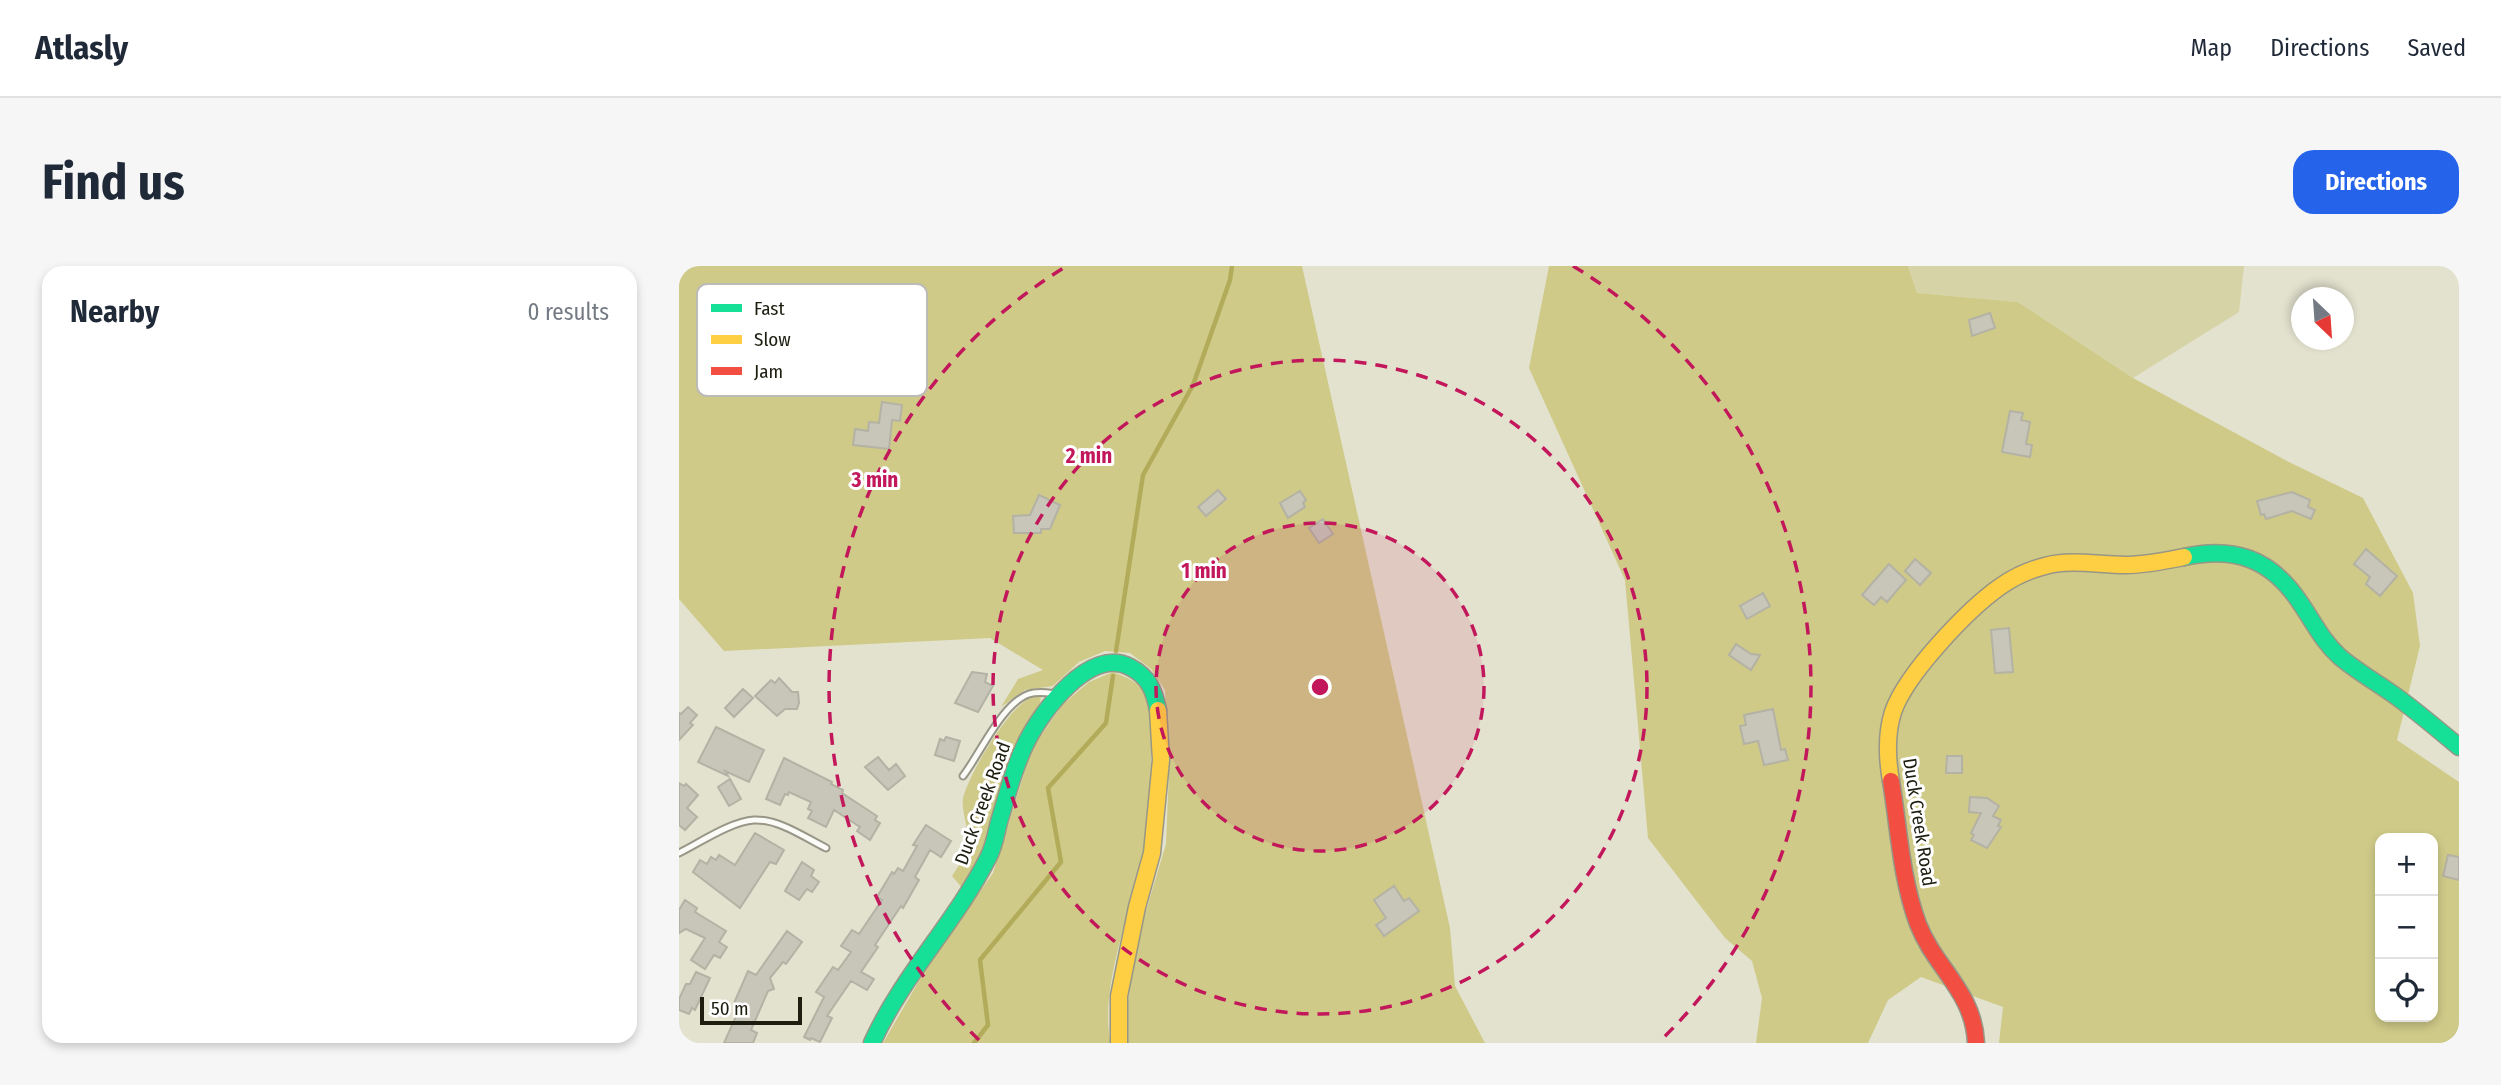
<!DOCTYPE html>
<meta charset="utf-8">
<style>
:root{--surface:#fff;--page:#f6f6f7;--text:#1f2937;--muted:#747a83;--line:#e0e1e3;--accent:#2563eb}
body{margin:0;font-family:"Fira Sans Condensed",sans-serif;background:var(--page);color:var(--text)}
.controls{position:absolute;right:21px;bottom:21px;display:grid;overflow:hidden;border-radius:14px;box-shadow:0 4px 10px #0003}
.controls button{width:63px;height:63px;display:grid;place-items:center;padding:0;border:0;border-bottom:2px solid var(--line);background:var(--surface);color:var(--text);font:35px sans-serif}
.compass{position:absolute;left:1612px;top:21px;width:63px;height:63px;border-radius:50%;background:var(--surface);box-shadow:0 4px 10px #0003;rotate:155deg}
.scale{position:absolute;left:21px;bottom:18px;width:102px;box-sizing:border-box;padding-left:7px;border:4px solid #1d1d10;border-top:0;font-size:19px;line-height:24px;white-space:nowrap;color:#1d1d10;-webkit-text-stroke:5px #fff;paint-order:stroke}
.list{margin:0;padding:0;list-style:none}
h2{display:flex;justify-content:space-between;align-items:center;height:91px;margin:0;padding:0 28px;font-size:30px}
h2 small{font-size:23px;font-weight:400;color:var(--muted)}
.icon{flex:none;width:38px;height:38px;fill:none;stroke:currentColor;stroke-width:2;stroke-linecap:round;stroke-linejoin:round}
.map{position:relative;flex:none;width:1780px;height:777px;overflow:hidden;border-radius:21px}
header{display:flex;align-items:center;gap:42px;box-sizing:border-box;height:98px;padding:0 35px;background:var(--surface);border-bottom:2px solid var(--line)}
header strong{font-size:33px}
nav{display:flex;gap:38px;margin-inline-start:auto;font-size:24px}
.intro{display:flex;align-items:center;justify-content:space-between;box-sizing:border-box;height:168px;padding:0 42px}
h1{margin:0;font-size:49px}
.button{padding:18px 32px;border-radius:21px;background:var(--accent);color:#fff;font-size:24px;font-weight:700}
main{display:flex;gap:42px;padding:0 42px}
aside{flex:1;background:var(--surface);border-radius:21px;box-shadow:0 4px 10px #0003}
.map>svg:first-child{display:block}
.green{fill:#d6d3a6}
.forest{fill:#cfca88;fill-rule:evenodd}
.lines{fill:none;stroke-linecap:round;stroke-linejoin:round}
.stream{stroke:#b2ab59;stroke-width:4.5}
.building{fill:#c8c6b8;stroke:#b3b2a4;stroke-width:2}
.lane-casing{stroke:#979687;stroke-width:9}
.fast-casing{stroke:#979687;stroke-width:19}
.slow-casing{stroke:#979687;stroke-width:19}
.jam-casing{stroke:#979687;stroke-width:19}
.lane{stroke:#fbfbf8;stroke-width:5}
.fast{stroke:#16e098;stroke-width:16}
.slow{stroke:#ffcf43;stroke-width:16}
.jam{stroke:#f24e42;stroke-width:16}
.ring{fill:none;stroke:#c2185b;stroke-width:3.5;stroke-dasharray:12 9}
.labels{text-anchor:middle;stroke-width:6;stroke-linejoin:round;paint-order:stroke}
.street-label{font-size:19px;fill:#1d1d10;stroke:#fff}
.key{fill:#fff;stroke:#bbbbb7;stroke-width:2}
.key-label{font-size:19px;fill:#1d1d10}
.centre{fill:#c2185b;stroke:#fff;stroke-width:3.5}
.ring-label{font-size:21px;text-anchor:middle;font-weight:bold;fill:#c2185b;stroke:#fff;stroke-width:6;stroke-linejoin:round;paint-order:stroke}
</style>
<header>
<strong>Atlasly</strong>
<nav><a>Map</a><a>Directions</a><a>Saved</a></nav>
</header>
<div class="intro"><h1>Find us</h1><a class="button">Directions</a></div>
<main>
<aside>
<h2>Nearby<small>0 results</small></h2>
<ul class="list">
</ul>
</aside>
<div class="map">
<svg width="1780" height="777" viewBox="0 0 1780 777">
<rect width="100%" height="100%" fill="#e3e2cf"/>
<path class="green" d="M1229,0h336l-5,46 -106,66 -115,-76 -101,-9z"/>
<path class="forest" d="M0,0h623l148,662 5,58 30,57h-357l-1,-34 9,-65 30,-100 3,-74 -4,-80 -14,-21 -21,-16 -25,-2 -26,11 -26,24 -28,4 -24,17 17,-28 25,-9 -53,-32 -266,13 -45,-52z
M870,0h359l9,27 101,9 115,76 156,84 74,36 50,95 7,53 -23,94 62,42v261h-460l4,-36 -82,-30 -33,23 -20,43h-112l6,-45 -10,-37 -27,-23 -77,-100 -23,-258 -96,-212zM1701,572h53v179h-53z
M434,406c13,5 27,10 33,24 8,17 5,40 5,58 0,34 -1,69 -8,101 -11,54 -45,135 -32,188h-228l47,-81 63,-89 39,-125 31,-44 26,-22z
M362,430l-1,8 -33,64 -26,93 -18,28 -11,-13 19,-29c-2,-12 -10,-38 -8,-49 6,-24 45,-90 67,-100 4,-2 8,-2 11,-2z"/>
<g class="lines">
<path class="stream" d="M437,385l27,-176 50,-90 37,-105 2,-14
M295,777l14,-18 -8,-65 81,-98 -13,-74 58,-65 7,-47"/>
</g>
<path class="building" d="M1311,47l5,15 -23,8 -3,-16z
M203,136l20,3 -2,16 -8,-1 -3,29 -36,-4 2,-16 13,2 1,-9 10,1z
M1331,145l13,2 -2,7 9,2 -4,22 6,1 -2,12 -28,-5z
M539,224l8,9 -20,17 -8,-9z
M621,225l6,9 -3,3 2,4 -17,11 -8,-15z
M1613,226l18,8 -2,7 7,3 -4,9 -19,-8 -26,8 -2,-5 -3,1 -4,-14z
M360,229l21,10 -10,24h-9v4h-27l-1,-17 17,-1z
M644,253l10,15 -14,9 -10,-15z
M1687,283l31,27 -17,20 -14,-12 4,-7 -16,-13z
M1236,293l16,14 -11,12 -15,-14z
M1210,298l17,16 -19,22 -6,-5 -7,8 -12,-10z
M1084,327l7,13 -23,13 -7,-13z
M1330,362l4,44 -18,1 -4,-43z
M1057,378l15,10 9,1 -9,15 -22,-15z
M293,406l15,2 -2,8 8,4 -15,26 -23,-9z
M100,412l13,14h6l1,11 -2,6h-12l-8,7 -22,-20 16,-16 4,3z
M64,423l10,9 -19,19 -9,-9z
M9,441l9,8 -7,8 3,2 -14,15v-27l2,1z
M1094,443l8,41 4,-1 3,11 -24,5 -6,-24 -14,3 -4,-18 6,-1 -2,-10z
M37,461l48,23 -15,32 -24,-11 3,5 -30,-14z
M267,471l14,4 -6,20 -19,-6 5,-16 4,2z
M1268,490h15v17h-16z
M199,491l11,13 7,-6 9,12 -17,14 -23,-23z
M105,492l48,24 -1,2 12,6 -1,3 35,23 -2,4 5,3 -10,17 -13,-9 3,-4 -26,-17 -8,17 -18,-9 4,-7 -4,-2 3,-7 -22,-10 -1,3 -3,-1 -5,11 -14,-6z
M51,513l11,20 -12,7 -11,-19z
M0,517l5,3 2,-2 12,11 -11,13 10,9 -12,13 -6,-5z
M1291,531l17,1 12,8 -6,10 8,4 -3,6 3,1 -14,21 -16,-8 3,-5 -3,-2 10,-20 -12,-1z
M247,559l25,16 -10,16 -11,-7 -15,27 4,3 -16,28 -2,-2 -26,39 3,2 -17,25 13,7 -7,11 -16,-9 -24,35 5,2 -12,24 -9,-4 -1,2 -6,-3 20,-40 -8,-5 17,-25 5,3 13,-18 -10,-6 11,-16 7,4 23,-34 -5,-3 15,-25 2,2 4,-6 5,3 14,-25 -4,-1z
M76,567l29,17 -8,14 -6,-2 -30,46 -47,-36 7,-12 7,4 4,-7 5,3 3,-5 16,10z
M1769,589l11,2v23l-16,-4z
M123,596l12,8 -3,6 8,6 -7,10 -5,-3 -8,11 -14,-9z
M715,620l10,15 5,-3 10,13 -35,25 -8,-11 10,-7 -12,-18z
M6,634l12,8 -2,4 31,19 -7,11 8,5 -7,11 -6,-3 -9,14 -14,-9 14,-22 -19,-9 -7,4v-23z
M108,665l15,11 -16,22 -3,-2 -13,16 4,11 -6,2 -17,39 6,3 -4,10h-29l17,-38 -7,-2 14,-32 8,4z
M17,706l14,6 -15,32 -3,-2 -3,6 -10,-4v-11l7,-15h4z"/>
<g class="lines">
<g class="lane-casing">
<path id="lane" d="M284,510c17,-22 39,-73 66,-82 9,-3 19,-1 29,0
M0,587c20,-10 53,-32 75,-33 25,-1 50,17 72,28"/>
</g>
<g class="fast-casing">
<path id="fast" d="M1505,291c49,-11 86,1 115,44 14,20 23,40 41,56 19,16 41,28 61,43 20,15 39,31 58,47
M193,777c30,-67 83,-120 116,-185 6,-11 8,-24 11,-36 8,-26 15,-56 28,-81 15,-30 63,-95 103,-74 19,10 24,23 28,43"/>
</g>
<g class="slow-casing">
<path id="slow" d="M1212,515c-4,-23 -5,-47 2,-69 13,-38 75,-103 108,-126 13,-9 28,-16 44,-20 26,-7 54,-1 80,-1 20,0 39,-4 59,-8
M440,777v-47l18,-89 15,-54 9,-93 -3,-50"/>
</g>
<g class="jam-casing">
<path id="jam" d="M1212,515c8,48 10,97 27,143 17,44 56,68 58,119"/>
</g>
<use href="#lane" class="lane"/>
<use href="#fast" class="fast"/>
<use href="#slow" class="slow"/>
<use href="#jam" class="jam"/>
</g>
<circle cx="641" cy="421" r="164" fill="#c2185b" fill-opacity=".12"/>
<g class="ring">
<circle cx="641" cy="421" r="164"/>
<circle cx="641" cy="421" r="327"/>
<path d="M300 774A491 491 0 0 1 388 0M894 0A491 491 0 0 1 982 774"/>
</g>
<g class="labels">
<g class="street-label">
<text transform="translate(303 537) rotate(-70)" y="7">Duck Creek Road</text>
<text transform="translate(1241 556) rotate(81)" y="7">Duck Creek Road</text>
</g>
</g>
<rect x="18" y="18" width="230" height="112" rx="10" class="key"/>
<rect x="32" y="38" width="31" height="8" fill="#16e098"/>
<rect x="32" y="69" width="31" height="9" fill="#ffcf43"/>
<rect x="32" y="101" width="31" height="8" fill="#f24e42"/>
<g class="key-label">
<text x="75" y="49">Fast</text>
<text x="75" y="80">Slow</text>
<text x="75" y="112">Jam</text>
</g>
<circle cx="641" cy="421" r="10" class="centre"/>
<g class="ring-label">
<text x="410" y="197">2 min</text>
<text x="196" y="221">3 min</text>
<text x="525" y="312">1 min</text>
</g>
</svg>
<div class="controls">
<button>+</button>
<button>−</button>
<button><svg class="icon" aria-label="locate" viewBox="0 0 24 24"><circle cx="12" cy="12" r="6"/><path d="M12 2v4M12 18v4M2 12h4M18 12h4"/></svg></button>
</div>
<svg class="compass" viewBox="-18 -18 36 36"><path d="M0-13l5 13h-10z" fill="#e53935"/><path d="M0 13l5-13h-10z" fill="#747a83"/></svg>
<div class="scale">50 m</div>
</div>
</main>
